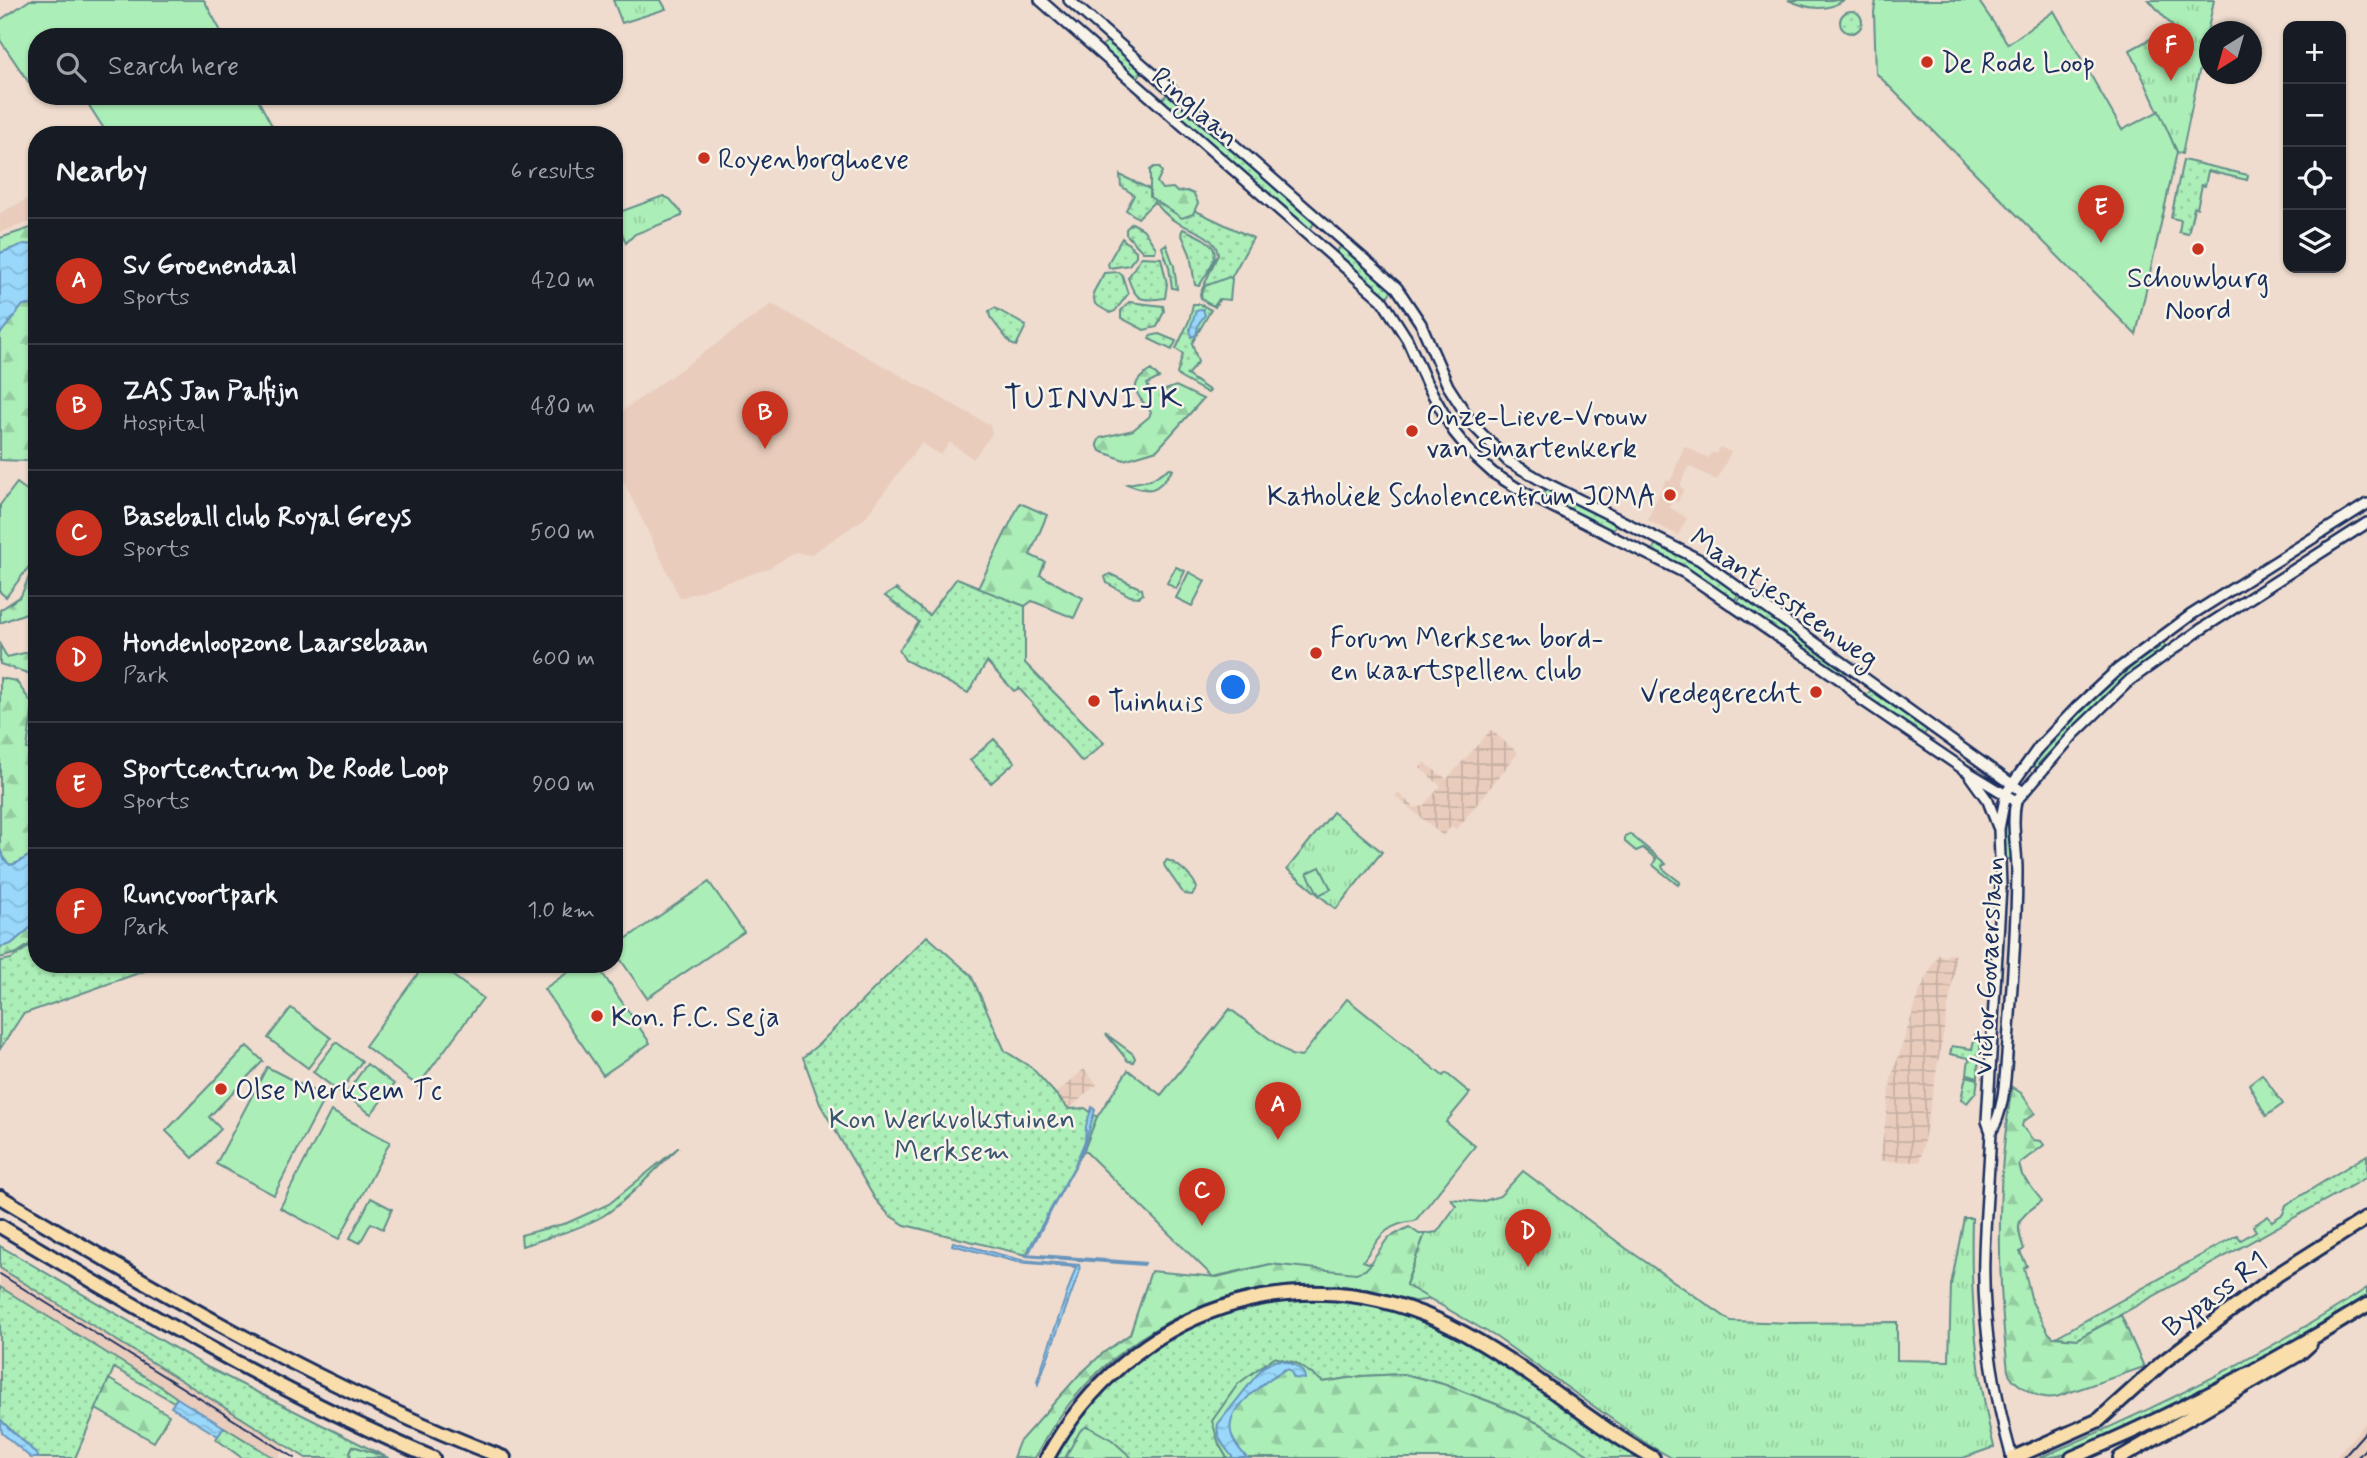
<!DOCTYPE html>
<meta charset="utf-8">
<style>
:root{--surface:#171b24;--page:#20242c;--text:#f1f3f6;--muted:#9ea1a6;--line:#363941;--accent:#c8321e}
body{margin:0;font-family:Mynerve,sans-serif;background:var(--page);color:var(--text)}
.controls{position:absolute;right:21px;top:21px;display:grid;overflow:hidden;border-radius:14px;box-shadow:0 2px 5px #0004}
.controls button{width:63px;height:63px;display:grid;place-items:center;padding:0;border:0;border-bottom:2px solid var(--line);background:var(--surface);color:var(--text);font:35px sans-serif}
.compass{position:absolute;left:2199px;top:21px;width:63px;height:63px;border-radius:50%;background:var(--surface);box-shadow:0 2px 5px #0004;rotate:217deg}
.you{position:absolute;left:1234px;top:688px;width:24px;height:24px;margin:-18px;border:5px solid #fff;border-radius:50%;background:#1a73e8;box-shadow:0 0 0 10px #1a73e833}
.badge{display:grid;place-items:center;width:46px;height:46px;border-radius:50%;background:var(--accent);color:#fff;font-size:23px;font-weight:700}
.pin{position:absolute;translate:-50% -58px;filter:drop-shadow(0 2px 4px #0008)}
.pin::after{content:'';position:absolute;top:37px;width:24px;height:21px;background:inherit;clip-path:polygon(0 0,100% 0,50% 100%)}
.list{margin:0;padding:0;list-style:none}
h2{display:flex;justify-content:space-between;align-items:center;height:91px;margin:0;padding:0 28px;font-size:30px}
h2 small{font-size:23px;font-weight:400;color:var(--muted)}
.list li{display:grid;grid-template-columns:46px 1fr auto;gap:21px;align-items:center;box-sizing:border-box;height:126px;padding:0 28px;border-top:2px solid var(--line)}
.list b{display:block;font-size:26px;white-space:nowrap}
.list p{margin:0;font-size:23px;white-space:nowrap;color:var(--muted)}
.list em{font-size:23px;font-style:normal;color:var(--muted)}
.icon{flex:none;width:38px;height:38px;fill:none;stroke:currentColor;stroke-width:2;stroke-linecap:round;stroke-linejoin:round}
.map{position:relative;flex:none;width:2367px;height:1458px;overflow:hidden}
.search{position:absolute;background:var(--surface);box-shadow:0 2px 5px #0004;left:28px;top:28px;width:595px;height:77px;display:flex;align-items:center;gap:18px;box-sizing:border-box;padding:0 24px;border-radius:28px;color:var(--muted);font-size:26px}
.panel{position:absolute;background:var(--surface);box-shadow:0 2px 5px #0004;left:28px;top:126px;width:595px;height:847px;border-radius:28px}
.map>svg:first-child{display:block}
.built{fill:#e9ccbc}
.industrial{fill:url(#industrial-grid)}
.grass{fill:url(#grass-dots);stroke:#648e8a;stroke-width:2}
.forest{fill:url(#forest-firs);stroke:#648e8a;stroke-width:2}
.park{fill:url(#park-tufts);stroke:#648e8a;stroke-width:2}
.pitch{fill:#aceeb7;stroke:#648e8a;stroke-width:2}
.water{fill:url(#water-waves);stroke:#6794bc;stroke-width:2}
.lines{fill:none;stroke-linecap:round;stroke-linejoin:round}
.minor-casing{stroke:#1b2f5e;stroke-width:14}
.highway-casing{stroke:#1b2f5e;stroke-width:18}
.minor{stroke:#f7f3e8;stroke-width:9}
.highway{stroke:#f9deab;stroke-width:12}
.rail{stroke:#1b2f5e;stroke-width:2}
.poi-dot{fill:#c8321e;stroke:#f7f3e8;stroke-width:2.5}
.labels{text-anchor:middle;stroke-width:5;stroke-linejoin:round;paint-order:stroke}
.poi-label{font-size:28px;fill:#1b2f5e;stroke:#f7f3e8;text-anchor:start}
.street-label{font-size:28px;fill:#1b2f5e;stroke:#f7f3e8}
.park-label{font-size:28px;fill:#385570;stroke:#f7f3e8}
.quarter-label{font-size:32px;letter-spacing:2px;fill:#1b2f5e;stroke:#f7f3e8}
</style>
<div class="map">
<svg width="2367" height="1458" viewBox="0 0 2367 1458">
<defs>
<pattern id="industrial-grid" width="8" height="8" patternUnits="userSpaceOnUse" patternTransform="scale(1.75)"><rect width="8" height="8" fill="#e9ccbc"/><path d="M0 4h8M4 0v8" fill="none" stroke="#c7b0a4"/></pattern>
<pattern id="grass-dots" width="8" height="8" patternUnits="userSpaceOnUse" patternTransform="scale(1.75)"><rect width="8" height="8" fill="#aceeb7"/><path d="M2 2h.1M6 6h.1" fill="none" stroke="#93cca0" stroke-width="1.8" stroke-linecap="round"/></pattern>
<pattern id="forest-firs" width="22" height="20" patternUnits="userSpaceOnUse" patternTransform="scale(1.75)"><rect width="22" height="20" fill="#aceeb7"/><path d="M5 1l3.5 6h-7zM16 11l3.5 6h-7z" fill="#93cca0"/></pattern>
<pattern id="park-tufts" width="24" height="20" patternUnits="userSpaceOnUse" patternTransform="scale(1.75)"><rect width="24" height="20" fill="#aceeb7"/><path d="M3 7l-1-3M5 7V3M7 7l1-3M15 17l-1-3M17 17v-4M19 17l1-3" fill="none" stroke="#93cca0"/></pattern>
<pattern id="water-waves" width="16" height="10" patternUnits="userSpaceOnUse" patternTransform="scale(1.75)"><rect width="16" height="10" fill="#99d8fb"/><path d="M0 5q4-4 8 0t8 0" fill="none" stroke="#83bada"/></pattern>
</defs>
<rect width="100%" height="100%" fill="#efdcce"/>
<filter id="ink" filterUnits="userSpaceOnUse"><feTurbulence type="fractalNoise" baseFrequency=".0143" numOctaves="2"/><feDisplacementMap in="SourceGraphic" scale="14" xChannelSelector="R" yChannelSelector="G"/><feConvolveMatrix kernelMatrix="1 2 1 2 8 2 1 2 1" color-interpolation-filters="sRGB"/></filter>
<g filter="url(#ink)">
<path class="built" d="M37,194v26l-37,12v-19z
M772,304l218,121 2,9 -19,25 -23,-17 -9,13 -20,-12 -56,75 -55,37 -14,-3 -29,17 -87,29 -66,-136v-45z
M1684,446l24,12 4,-6 5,2 3,-7 11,5 -14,28 -28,-14 -8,17v4l3,2 -7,14 -4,-2 -4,6 18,11 -9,17 -31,-15 19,-40 4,1 2,-3z
M0,1268l286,178 -8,12h-4l-274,-171z
M2367,1421v37h-32l28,-32z"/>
<path class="industrial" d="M1491,730l27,23 -61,76 -6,-3 -8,10 -48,-40 3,-3 17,15 8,-2 18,-20 -21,-18 4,-5 23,16z
M1938,954l6,3 4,-3 7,1 -1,20 -34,187 -40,-1 11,-82 29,-88z
M1084,1069l13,15 -28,25 -13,-15z"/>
<path class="grass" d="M1840 22a11 11 0 1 1 22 0a11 11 0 1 1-22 0Z
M1108,41l34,30 -5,8 -37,-32z
M1168,93l147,128 -5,9 -149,-129z
M2183,160l65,15 -1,5 -39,-9 -3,15 -3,-1 -5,23h-3l-6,26 -9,-2 2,-12 -10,-2z
M1120,175l133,63 -38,69 -14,-9 -1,-4 18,-40c-3,-20 -28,-24 -43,-33 -8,-4 -15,-13 -21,-19l-16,16 -12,-8 8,-15 -13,-9z
M1132,223l11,6 13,19 -1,4h-12l-17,-18v-5z
M1183,229c39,17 39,21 16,57l-4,-1 -5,-31 -9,-21z
M1122,238l14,13v5l-7,9 -20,3 -1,-5z
M1166,244l8,22 3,23 -5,-1 -3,-21 -7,-20z
M1341,245l48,41 3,4 -5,7 -51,-44z
M1141,257l20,1 6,26 -2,14c-24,4 -30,2 -37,-20z
M1118,272l4,3 6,19 -13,17 -5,2 -15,-9 -2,-11 11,-20z
M1129,302l34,4 1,5 -7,16 -13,3 -23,-12v-7z
M1193,304h7l11,6 -19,33 6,19 -11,13 23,16 -2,2 -27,-15 -4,-4 6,-20 -7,-5 13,-28z
M995,308l31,18 -10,20 -5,-2 -21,-27 -1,-6z
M1159,334l17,7 -4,9 -23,-11 1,-3z
M1170,468l3,2c-18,21 -19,24 -46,14l23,-4z
M1546,488l71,35 -5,9 -71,-35z
M1657,542l37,19 46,31 -6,9 -45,-31 -37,-19z
M1110,574l32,15 1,5 -4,3 -9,-1 -23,-13 -2,-6z
M957,578l68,28v57l79,80 -22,19 -63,-74 -5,3 -27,-29 -19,31 -63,-33 -6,-10 20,-28 -34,-26 11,-7 33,26z
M1743,594l103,75 -4,6 -105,-72z
M2160,640l7,8 -48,38 -3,-2 -78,80 2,3h-8l1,-7 3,1c36,-41 76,-83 122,-113l-1,-5z
M1871,690l57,39 -5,7 -57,-40z
M994,739l21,23 -24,21 -21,-23z
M2003,808l4,3 6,50 -9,-4z
M1630,834l36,30 -4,2 1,3 17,13 -2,3 -24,-19 -1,-2 3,-5 -13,-11 -7,3 -11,-9v-6z
M1167,860c11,3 27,18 30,28l-5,7 -8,-1 -19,-27 -1,-3z
M927,936l44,39 34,76 27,17 37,41 16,-1 12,9 -13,33 -58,105 -121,-30 -16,-10 -14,-16 -55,-95 -17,-47 16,-13z
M37,941v23h127l-141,50 -23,35v-88l11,-2z
M1106,1034l27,20 2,4 -2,4 -5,-1z
M1975,1035l6,2 -3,40 -11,-3 2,-16 -19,-4 2,-8 20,3z
M1966,1076l12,3 -2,13 -9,11 -6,-4z
M679,1147c-21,19 -53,55 -76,69 -25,14 -54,21 -81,30l-1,-11 46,-12 42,-19z
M2367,1155v22l-290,162 -21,-2 181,-102 4,5 15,-9 -3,-5 15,-10 4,5 11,-7 3,-9z
M0,1246l209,122 179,90 -35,-12 -3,6 1,6h-45l-306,-190z
M0,1287l157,97 20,14 -3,4 -60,-34 -39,90h-36c-10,-15 -27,-25 -39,-39z
M2367,1288v8l-13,8c-72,44 -145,84 -220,120 -29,14 -63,34 -95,34 114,-48 225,-102 328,-170z
M1337,1299l35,3 67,25 64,37 139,94h-49l-51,-33 -46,-21 -53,-20 -39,-10 -42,2 -39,6 -27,-19 -77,81 8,14h-173l29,-48 16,-17 50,-46 70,-33 35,-10z
M224,1427l50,31h-32l-26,-19z"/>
<path class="forest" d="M1154,167h5l3,5 -5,10 5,7 11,-1 4,4 10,-1 7,3 4,9 -5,11 -11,4 -32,-21v-27z
M37,226v19l-37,8v-15z
M1229,277l3,2 -2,21 -11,-1 -4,6c-6,1 -14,-5 -14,-11l4,-8z
M27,304l4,1 6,10v142l-10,4 -27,-1v-126l23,-29z
M1151,370l8,8 -12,6 3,7h13l13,-5 27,13 -46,51 -33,10 -24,-9 -3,-7 3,-6 33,-8 16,-13 2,-5c-15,-18 -25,-28 0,-42z
M1020,503l27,12 -17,40 15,7 -5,13 43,23 -9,20 -42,-17 -7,5 -47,-18z
M37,568v52l-6,-9 -31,12v-13l21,-14 9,-22z
M0,645l7,12 30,-7v26l-37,-12z
M0,678l16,3 17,24 -6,44 10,2v100l-20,12 -7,2 -6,-6 -4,-10z
M37,922v17l-20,14 -17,5v-11l11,-3z
M2012,1087l9,6 14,20 -12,9 -1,4 11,14 8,1 3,4 -25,19 3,11 20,26c-24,18 -28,19 -18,48l-4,3 7,14 -3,2 8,34 16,30 5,5 24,2 44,-24 23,52 -88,30c-4,0 -8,1 -11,0 -12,-1 -34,-15 -37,-26 -11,-94 -12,-191 4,-284z
M1409,1227l10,7h6l-19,50 28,15c-7,0 -14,3 -21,2 -14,-3 -27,-8 -41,-11 -17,-4 -35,-5 -53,-5 -118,-3 -232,67 -284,173h-22l6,-16 59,-66 25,-23 27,-19 21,-63 66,6 53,-13 95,6 23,-32z
M1274,1357l22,6 27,19 39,-6 42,-2 39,10 53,20 46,21 51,33h-366l-8,-14 -7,-23 26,-37z
M109,1379l60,36 -15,27 -58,-33z
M1087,1426l25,14 20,18h-67l15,-27z
M353,1446l35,12h1h-38l-1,-6z"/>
<path class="park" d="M613,0h48l5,9 -44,14z
M1788,0h56c-18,13 -38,8 -56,0z
M2149,0h65l-32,154 -5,-2 -47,-102 43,-23z
M663,196l7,3 12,14v3l-47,18 -9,9 -12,-29z
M1176,567l9,4 -9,18 -9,-6z
M1333,812l49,40 -46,57 -49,-40z
M2262,1074l21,30 -17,12 -17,-32z
M1523,1171l104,78 104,72 62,2 104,-1v38l52,1 2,-76 13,-67h8c-2,78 3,153 22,229l-31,11h-291l-25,-14 -151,-107 -90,-52 19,-51 12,-2 19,-26 -5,-7 30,3 19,-6z"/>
<path class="pitch" d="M30,0h174l20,37h-187v52l-3,1 -34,-50v-20z
M1876,0h102l30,44 46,-33 68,119 37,-19 18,41 -41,183 -260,-262 -2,-61z
M83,96h173l21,39h-169z
M17,483l20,15v58l-31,41 -6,-5v-87z
M1189,572l16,9 -13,25 -16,-8z
M1320,867l11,22 -12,6 -12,-22z
M709,882l35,50 -97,66 -33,-48v-3z
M425,964h12l46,34 -65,88 -53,-40z
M580,964h16l54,79 -47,32 -59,-86z
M1347,999l96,77 3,-3 24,20 -24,29 29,24 -60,75c-31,3 -36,17 -52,40l8,3 -6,6 -9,3 -86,-9 -57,13 -129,-127 13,-33 31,-47 33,25 69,-86 61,46 10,2z
M291,1008l40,30 -23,30 -40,-30z
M336,1042l26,19 -22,31 -27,-20z
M247,1046l16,15 -54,56 12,12 -28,29 -27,-27z
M367,1064l27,20 -23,30 -26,-19z
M267,1067l58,30 -51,98 -58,-31z
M331,1111l59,31 -51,97 -59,-31z
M371,1198l21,11 -9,20 -12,-6 -11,20 -10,-5z"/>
<path class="water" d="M24,244l13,1v70l-6,-10h-8l-23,29v-81z
M1203,309l2,6 -6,8 -3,12 -5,2 -1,-8 6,-18z
M0,849l4,10 6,6 7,-2 20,-12v71l-26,22 -11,3z
M1092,1107l3,3 -12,40 -53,101 -1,-3 45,-81 11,-26 1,-15z
M953,1242l68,18 58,5 1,5 -42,114 -1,-3 39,-114 -59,-5 -65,-17z
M1025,1254l120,9 -1,2 -118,-9z
M1282,1360c9,3 23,8 23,19l-11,-1 -4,-8 -4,-1c-16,8 -52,35 -55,54 -3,13 8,26 16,35h-14c-8,-11 -18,-21 -15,-34l45,-57 11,-6z
M177,1398l47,29 -6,9 -47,-29z
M0,1419c12,14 28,24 39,39h-8l-29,-25z"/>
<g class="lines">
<g class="minor-casing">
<path id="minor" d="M1040,0l342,300 25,39 20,45 27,48 18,22 21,19 32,20 160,80 156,107 21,20 103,70 51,31
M1069,0l328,288 24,36 27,62 25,39 35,36 36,21 156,78 323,232
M1970,776l18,25 10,26
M1991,1132c15,-24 14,-61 17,-89 4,-58 9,-115 9,-173 0,-22 -6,-47 -1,-69l58,-67 56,-54 70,-50 167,-107
M2012,1458c-18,-65 -30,-135 -28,-202 1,-41 5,-83 7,-124l-4,-11 14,-234 -2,-58 7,-36 33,-46 37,-39 42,-39 73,-54 176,-111"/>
</g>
<g class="highway-casing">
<path id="highway" d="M0,1197c162,97 327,193 504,261
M0,1226c140,84 282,168 433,232
M1047,1458c81,-149 252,-209 405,-131 72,36 131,92 201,131
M2013,1458l86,-38 64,-58 114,-87 90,-57
M2072,1458c101,-43 202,-95 295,-153
M2120,1458l179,-104 11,-10"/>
</g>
<use href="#minor" class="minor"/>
<use href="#highway" class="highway"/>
<path class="rail" d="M0,1274l295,184
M2342,1458l25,-28
M2357,1458l10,-11"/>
</g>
</g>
<g class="poi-dot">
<circle cx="1927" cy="62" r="7"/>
<circle cx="704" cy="158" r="7"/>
<circle cx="2198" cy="249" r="7"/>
<circle cx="1412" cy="431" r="7"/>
<circle cx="1670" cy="495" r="7"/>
<circle cx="1316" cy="653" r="7"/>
<circle cx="1816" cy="692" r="7"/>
<circle cx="1094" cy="701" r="7"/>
<circle cx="597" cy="1016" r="7"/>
<circle cx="221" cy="1089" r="7"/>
</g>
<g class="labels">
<g class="poi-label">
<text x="1941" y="72">De Rode Loop</text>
<text x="718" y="168">Royenborghoeve</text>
<text x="2198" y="287" text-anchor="middle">Schouwburg<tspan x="2198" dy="32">Noord</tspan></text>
<text x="1426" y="425">Onze-Lieve-Vrouw<tspan x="1426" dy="32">van Smartenkerk</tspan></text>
<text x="1656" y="505" text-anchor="end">Katholiek Scholencentrum JOMA</text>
<text x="1330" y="647">Forum Merksem bord-<tspan x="1330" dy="32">en kaartspellen club</tspan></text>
<text x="1802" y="702" text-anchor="end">Vredegerecht</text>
<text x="1108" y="711">Tuinhuis</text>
<text x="611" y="1026">Kon. F.C. Seja</text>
<text x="235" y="1099">Olse Merksem Tc</text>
</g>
<g class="street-label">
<text transform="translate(1196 106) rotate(41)" y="10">Ringlaan</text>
<text transform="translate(1785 597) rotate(35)" y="10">Maantjessteenweg</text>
<text transform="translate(1987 966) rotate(-87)" y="10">Victor Govaerslaan</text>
<text transform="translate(2214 1293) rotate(-37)" y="10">Bypass R1</text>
</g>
<g class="park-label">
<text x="952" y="1128">Kon Werkvolkstuinen<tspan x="952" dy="32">Merksem</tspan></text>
</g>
<g class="quarter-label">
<text x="1094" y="408">TUINWIJK</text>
</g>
</g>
</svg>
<div class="controls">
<button>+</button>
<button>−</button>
<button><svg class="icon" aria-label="locate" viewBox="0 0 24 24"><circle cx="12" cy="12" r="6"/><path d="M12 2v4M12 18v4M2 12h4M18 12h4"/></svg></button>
<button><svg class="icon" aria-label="layers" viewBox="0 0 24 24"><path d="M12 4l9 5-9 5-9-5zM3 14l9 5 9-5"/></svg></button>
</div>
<svg class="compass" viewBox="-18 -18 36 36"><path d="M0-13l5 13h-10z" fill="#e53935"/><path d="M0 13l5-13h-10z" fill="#9ea1a6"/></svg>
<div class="you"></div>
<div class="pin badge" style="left:1278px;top:1140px">A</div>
<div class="pin badge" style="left:765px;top:449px">B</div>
<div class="pin badge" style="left:1202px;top:1226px">C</div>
<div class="pin badge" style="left:1528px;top:1267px">D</div>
<div class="pin badge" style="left:2101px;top:243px">E</div>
<div class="pin badge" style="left:2171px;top:81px">F</div>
<div class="search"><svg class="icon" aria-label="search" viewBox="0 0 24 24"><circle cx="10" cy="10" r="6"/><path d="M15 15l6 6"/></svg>Search here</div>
<section class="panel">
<h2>Nearby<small>6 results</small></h2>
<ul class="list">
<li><span class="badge">A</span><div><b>Sv Groenendaal</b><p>Sports</p></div><em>420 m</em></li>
<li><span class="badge">B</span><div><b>ZAS Jan Palfijn</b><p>Hospital</p></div><em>480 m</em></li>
<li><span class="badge">C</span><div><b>Baseball club Royal Greys</b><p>Sports</p></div><em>500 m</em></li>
<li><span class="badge">D</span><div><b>Hondenloopzone Laarsebaan</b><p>Park</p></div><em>600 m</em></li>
<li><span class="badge">E</span><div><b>Sportcentrum De Rode Loop</b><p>Sports</p></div><em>900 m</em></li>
<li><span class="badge">F</span><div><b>Runcvoortpark</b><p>Park</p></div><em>1.0 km</em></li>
</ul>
</section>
</div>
